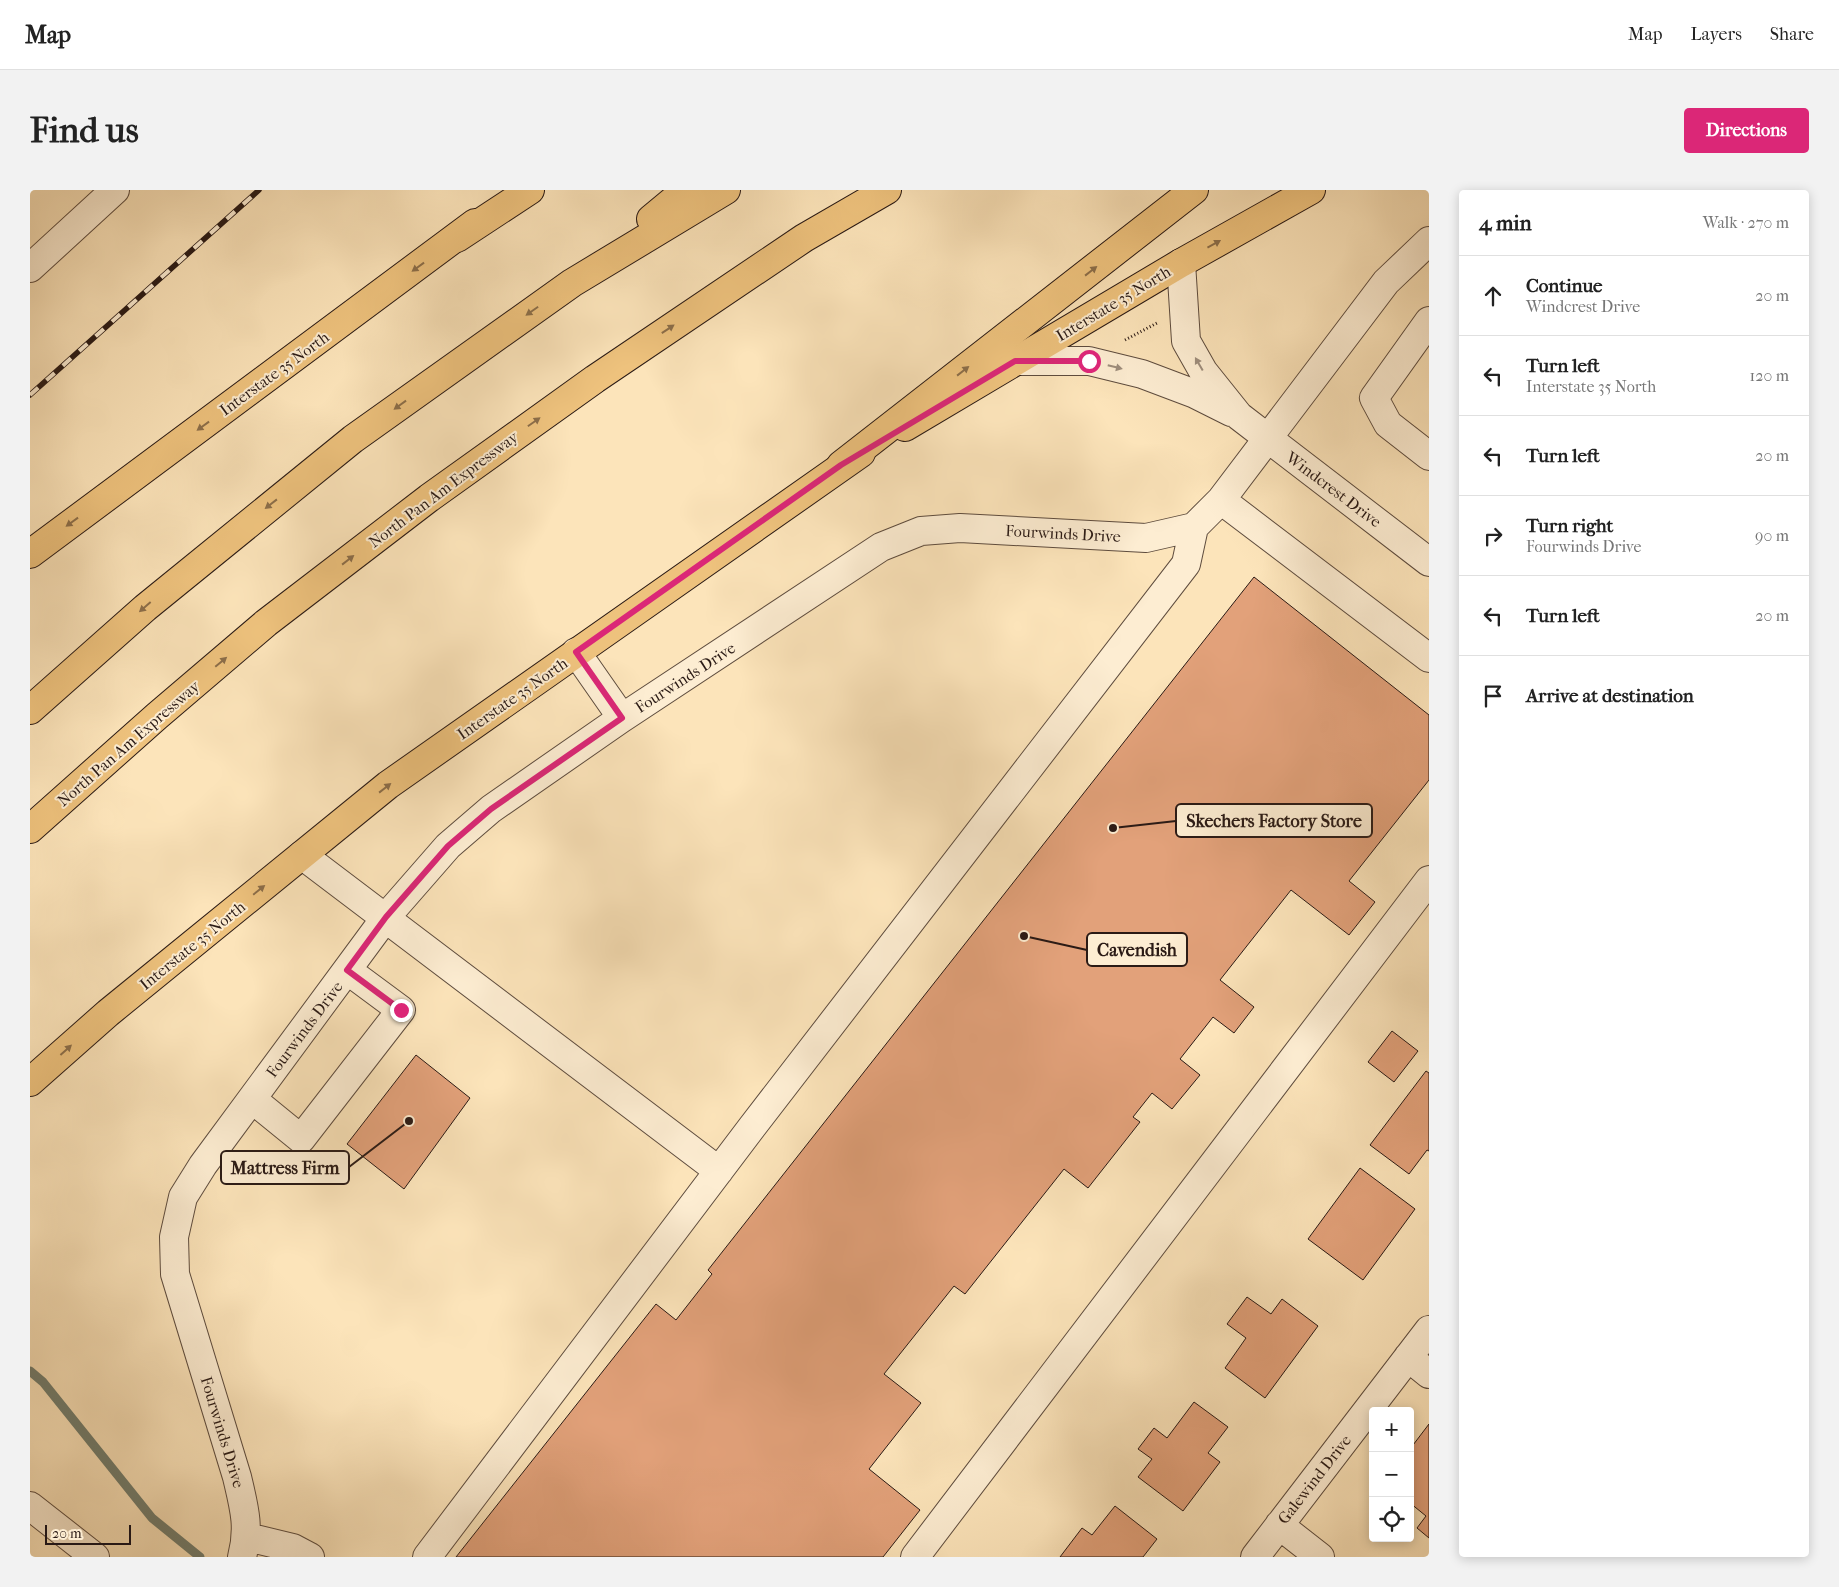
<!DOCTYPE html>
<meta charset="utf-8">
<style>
:root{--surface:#fff;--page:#f2f2f2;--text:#222;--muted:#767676;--line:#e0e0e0;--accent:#db2777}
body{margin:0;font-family:"IM FELL French Canon",serif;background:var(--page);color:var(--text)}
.controls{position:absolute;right:15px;bottom:15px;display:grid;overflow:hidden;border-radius:5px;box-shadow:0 2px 12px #0003}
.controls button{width:45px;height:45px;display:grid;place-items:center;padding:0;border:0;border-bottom:1px solid var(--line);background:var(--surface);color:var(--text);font:25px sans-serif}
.scale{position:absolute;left:15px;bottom:12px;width:86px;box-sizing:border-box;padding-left:5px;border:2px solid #2a1a15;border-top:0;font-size:14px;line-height:18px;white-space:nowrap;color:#2a1a15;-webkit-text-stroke:4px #fdedd2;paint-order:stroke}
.stop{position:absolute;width:15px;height:15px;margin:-11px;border:4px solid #db2777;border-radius:50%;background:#fff}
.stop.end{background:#db2777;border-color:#fff;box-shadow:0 1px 5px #0008}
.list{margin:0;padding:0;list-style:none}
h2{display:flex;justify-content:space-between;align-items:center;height:65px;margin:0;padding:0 20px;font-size:21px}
h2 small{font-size:16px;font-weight:400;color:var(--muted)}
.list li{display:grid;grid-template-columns:32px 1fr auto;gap:15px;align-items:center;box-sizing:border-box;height:80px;padding:0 20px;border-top:1px solid var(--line)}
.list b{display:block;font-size:19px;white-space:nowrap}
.list p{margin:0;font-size:16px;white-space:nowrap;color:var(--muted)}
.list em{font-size:16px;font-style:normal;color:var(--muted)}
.icon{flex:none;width:28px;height:28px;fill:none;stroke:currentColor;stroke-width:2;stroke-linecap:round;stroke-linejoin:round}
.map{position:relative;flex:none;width:1399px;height:1367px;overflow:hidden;border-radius:5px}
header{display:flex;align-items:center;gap:30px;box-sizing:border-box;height:70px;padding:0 25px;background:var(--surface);border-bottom:1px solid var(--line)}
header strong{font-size:24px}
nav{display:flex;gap:28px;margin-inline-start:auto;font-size:18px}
.intro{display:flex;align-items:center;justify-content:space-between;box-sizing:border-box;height:120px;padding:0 30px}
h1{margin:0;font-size:35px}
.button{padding:12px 22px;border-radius:5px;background:var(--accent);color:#fff;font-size:18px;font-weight:700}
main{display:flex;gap:30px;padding:0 30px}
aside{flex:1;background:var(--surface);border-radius:5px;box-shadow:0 2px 12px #0003}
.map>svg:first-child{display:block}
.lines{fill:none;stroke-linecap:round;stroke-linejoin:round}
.stream{stroke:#717d6e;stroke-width:9}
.building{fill:#e2a17a;stroke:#2a1a15}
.minor-casing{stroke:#5e4c3e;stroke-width:30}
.major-casing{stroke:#2a1a15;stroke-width:30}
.highway-casing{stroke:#2a1a15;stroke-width:30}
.path{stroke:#2a1a15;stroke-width:3;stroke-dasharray:1 2.5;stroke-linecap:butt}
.minor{stroke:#fdedd2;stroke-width:28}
.major{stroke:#eec27d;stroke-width:28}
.highway{stroke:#eec27d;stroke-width:28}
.rail-casing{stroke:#2a1a15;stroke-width:5.5}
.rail{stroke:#fdedd2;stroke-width:4;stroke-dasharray:11;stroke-linecap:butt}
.oneway{fill:#8c6e49}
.oneway2{fill:#9e8e7d}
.route{stroke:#db2777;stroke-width:6}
.labels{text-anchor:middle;stroke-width:4;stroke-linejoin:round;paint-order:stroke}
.street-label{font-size:16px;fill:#2a1a15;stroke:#fdedd2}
.leader{fill:none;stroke:#2a1a15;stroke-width:2}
.callout-dot{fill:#2a1a15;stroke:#fdedd2;stroke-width:2}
.callout{fill:#fdedd2;stroke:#2a1a15;stroke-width:2}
.callout-label{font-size:18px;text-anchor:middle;font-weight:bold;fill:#2a1a15}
</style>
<header>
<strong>Map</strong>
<nav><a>Map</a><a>Layers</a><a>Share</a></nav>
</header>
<div class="intro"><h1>Find us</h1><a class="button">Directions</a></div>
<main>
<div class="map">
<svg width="1399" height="1367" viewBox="0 0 1399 1367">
<rect width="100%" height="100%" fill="#fce4ba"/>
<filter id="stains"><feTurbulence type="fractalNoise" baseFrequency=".004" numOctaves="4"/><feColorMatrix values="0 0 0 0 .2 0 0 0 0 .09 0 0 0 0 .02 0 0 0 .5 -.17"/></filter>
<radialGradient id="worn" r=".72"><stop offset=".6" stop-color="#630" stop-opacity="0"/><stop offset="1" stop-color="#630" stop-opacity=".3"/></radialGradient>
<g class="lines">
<path class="stream" d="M0,1181l13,11 109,136 48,39"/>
</g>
<path class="building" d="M1224,387l175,138v65l-80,101 26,21 -26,33 -58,-45 -71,90 34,27 -20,26 -21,-16 -33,42 20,16 -28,34 -20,-16 -19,24 7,5 -52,66 -24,-19 -99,125 -11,-8 -70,88 37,29 -52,66 51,41 -37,47h-427l200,-253 20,16 36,-46 -4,-4z
M1362,841l26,20 -24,31 -26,-20z
M386,865l54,43 -66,91 -57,-45z
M1396,881l3,2v78l-2,-1 -18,24 -39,-29z
M1330,978l55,41 -52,71 -55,-41z
M1217,1107l24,17 11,-15 36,27 -53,72 -40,-30 21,-30 -19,-14z
M1164,1212l34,25 -20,26 12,9 -37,49 -45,-34 14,-18 -14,-10 16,-21 13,10z
M1399,1234v114l-12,-10 9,-12 -16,-13v-54z
M1085,1316l42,33 -14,18h-83l22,-29 10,7z"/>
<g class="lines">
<g class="minor-casing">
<path id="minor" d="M1151,73l5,78 17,30 36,45 190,146
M0,78l85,-78
M1399,131l-55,77 14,26 41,32
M985,171h74l53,13 53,20 36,18
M1191,310l208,158
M546,462l46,66
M272,665l417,316
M222,909l49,40 100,-129 -54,-40
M1378,1167l21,17
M0,1316l65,51
M1249,1335l41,32
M217,1347l46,11 17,9
M212,1367c8,-30 2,-50 -5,-80l-62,-203 -1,-37 9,-40 20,-32 183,-248 62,-71 43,-37 131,-91 259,-171 40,-16 39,-3 186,10 48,-11 27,-27 165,-218 43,-41
M397,1367l325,-430 434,-563 8,-37
M885,1367l514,-677
M1225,1367l174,-227"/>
</g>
<g class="major-casing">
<path id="major" d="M875,237l276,-164 130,-73
M0,364l445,-331
M0,892l78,-69 280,-228 473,-332"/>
</g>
<g class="highway-casing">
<path id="highway" d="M621,29l35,-29
M427,48l73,-48
M811,275l353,-275
M0,520l115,-102 208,-169 219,-156 154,-93
M0,639l127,-113 109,-93 163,-125 166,-119 209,-141 83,-48"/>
</g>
<path class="path" d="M1095,150l32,-17"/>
<use href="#minor" class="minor"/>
<use href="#major" class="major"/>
<use href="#highway" class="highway"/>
<g class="rail-casing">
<path id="rail" d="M0,205l229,-205"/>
</g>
<use href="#rail" class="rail"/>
</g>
<defs><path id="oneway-solid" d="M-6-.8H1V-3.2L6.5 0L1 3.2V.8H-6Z" transform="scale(1.25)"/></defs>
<g class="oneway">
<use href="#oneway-solid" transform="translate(1184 54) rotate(-29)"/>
<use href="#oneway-solid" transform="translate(388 77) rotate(144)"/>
<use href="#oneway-solid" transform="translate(1061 81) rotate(-38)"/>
<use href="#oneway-solid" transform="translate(502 121) rotate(145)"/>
<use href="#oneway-solid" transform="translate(638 139) rotate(-34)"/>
<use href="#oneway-solid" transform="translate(933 181) rotate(-38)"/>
<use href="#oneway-solid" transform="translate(370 215) rotate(144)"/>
<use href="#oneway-solid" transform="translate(504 232) rotate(-35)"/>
<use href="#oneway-solid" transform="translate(173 236) rotate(144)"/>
<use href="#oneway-solid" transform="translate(241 314) rotate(142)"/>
<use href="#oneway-solid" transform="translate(42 332) rotate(144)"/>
<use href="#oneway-solid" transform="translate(318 370) rotate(-38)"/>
<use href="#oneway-solid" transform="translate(115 417) rotate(139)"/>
<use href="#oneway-solid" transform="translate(191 472) rotate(-40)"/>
<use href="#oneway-solid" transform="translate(355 598) rotate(-38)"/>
<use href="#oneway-solid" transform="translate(229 700) rotate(-39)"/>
<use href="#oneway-solid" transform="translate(36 860) rotate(-42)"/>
</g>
<g class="oneway2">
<use href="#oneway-solid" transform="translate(1169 174) rotate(-120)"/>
<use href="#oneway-solid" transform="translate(1085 177) rotate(14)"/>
</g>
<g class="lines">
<path class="route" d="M371,820l-54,-40 39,-53 62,-71 43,-37 131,-91 -46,-66 265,-187 174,-104h74"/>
</g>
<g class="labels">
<g class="street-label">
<text transform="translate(1083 113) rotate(-31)" y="6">Interstate 35 North</text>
<text transform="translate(244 183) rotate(-36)" y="6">Interstate 35 North</text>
<text transform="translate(413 299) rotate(-37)" y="6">North Pan Am Expressway</text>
<text transform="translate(1304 299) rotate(37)" y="6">Windcrest Drive</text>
<text transform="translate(1033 343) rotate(3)" y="6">Fourwinds Drive</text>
<text transform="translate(655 487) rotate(-33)" y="6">Fourwinds Drive</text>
<text transform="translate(482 508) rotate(-35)" y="6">Interstate 35 North</text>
<text transform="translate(98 553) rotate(-41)" y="6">North Pan Am Expressway</text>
<text transform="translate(162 755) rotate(-39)" y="6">Interstate 35 North</text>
<text transform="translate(274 839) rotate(-53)" y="6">Fourwinds Drive</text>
<text transform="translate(193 1242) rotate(73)" y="6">Fourwinds Drive</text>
<text transform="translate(1284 1289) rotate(-52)" y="6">Galewind Drive</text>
</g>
</g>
<path class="leader" d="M1083 638L1146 631M994 746L1057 760M379 931L319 977"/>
<g class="callout-dot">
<circle cx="1083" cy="638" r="5"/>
<circle cx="994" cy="746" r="5"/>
<circle cx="379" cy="931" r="5"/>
</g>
<g class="callout">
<rect x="1146" y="614" width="196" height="33" rx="5"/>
<rect x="1057" y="743" width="100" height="33" rx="5"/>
<rect x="191" y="961" width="128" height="33" rx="5"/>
</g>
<g class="callout-label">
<text x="1244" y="637">Skechers Factory Store</text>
<text x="1107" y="766">Cavendish</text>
<text x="255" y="984">Mattress Firm</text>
</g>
<rect width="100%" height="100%" filter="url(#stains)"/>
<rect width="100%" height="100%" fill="url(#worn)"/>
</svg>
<div class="controls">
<button>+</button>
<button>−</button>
<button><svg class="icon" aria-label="locate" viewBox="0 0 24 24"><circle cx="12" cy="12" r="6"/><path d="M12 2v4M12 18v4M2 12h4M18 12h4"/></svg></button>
</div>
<div class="scale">20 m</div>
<div class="stop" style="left:1059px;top:171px"></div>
<div class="stop end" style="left:371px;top:820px"></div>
</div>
<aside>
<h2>4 min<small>Walk · 270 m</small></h2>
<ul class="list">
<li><svg class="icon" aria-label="ahead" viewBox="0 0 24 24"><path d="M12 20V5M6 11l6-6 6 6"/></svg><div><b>Continue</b><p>Windcrest Drive</p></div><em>20 m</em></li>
<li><svg class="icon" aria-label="left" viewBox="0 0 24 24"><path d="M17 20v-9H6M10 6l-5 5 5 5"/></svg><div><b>Turn left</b><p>Interstate 35 North</p></div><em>120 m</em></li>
<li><svg class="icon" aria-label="left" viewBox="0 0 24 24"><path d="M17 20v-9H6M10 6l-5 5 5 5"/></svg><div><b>Turn left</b></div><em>20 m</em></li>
<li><svg class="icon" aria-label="right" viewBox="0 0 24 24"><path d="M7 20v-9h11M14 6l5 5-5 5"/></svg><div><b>Turn right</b><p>Fourwinds Drive</p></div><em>90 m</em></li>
<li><svg class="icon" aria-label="left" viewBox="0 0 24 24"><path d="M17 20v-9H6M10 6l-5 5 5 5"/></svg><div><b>Turn left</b></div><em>20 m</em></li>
<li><svg class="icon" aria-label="arrive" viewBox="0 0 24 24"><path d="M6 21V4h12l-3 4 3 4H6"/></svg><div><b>Arrive at destination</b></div></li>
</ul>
</aside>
</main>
